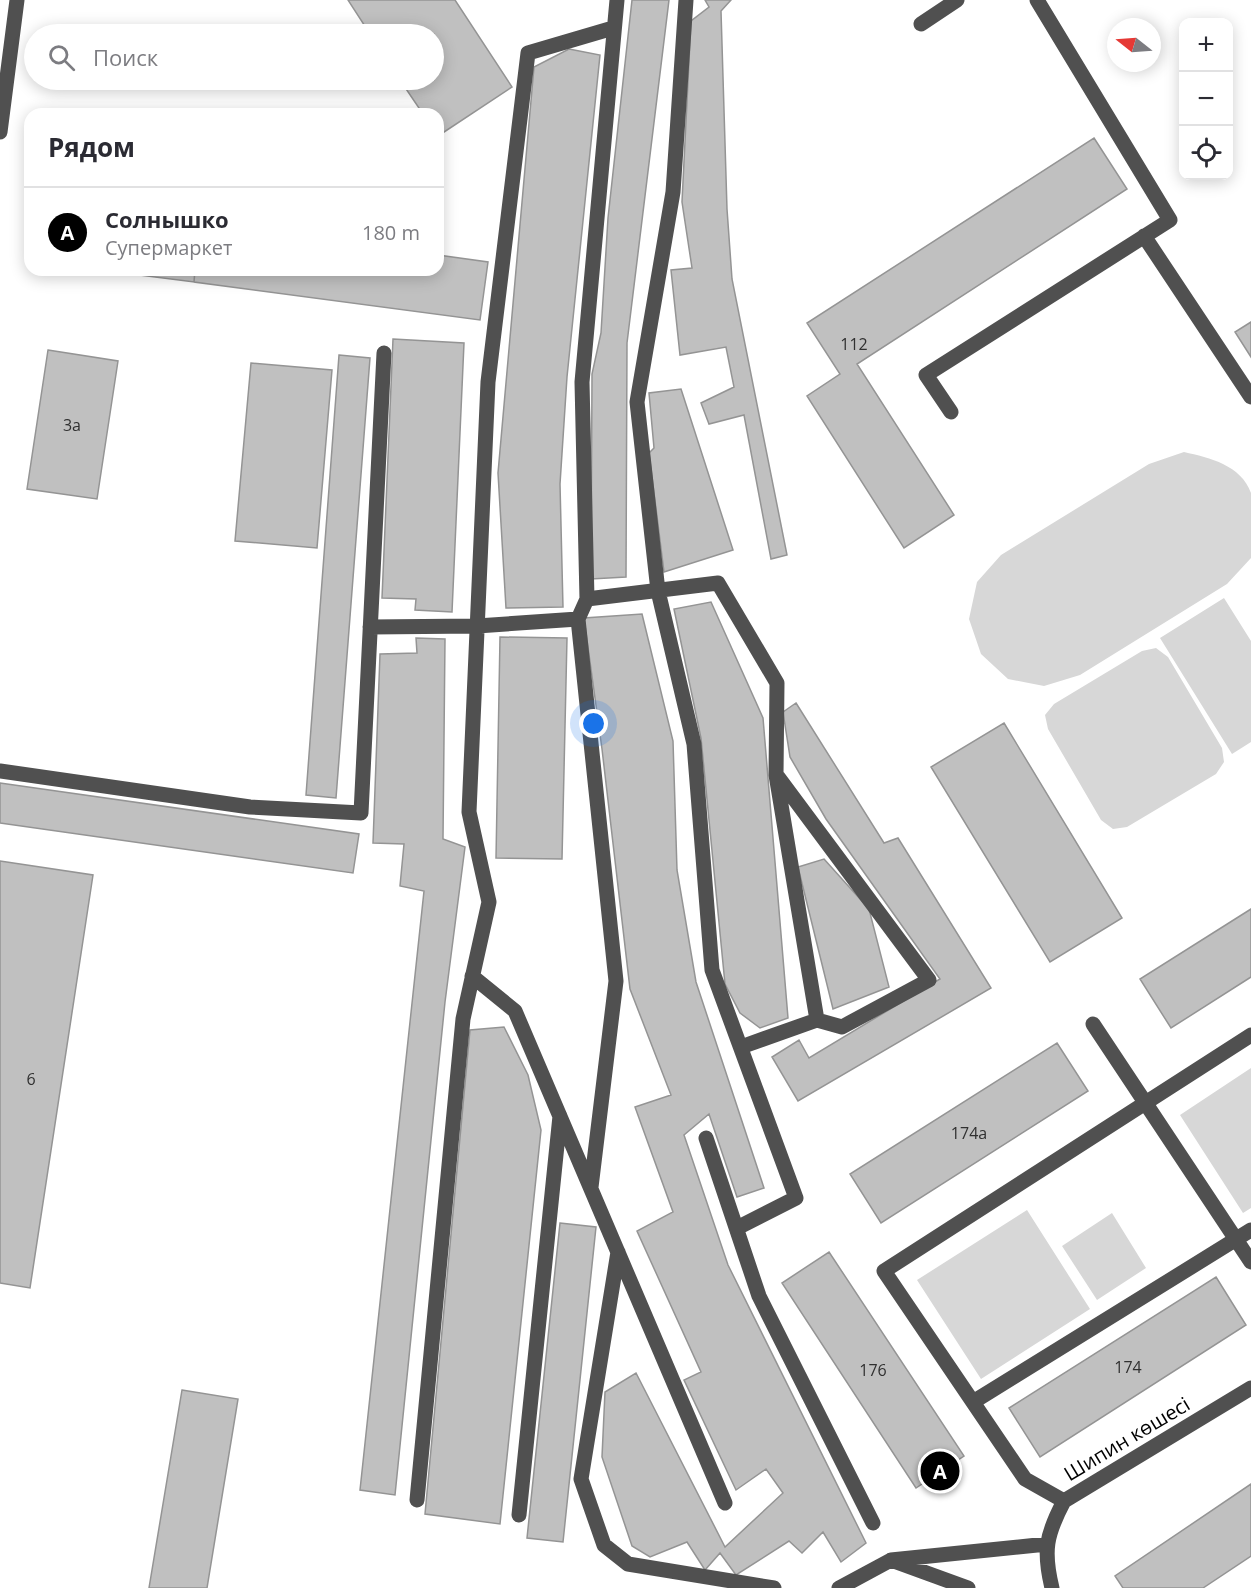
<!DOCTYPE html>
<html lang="ru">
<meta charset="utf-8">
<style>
:root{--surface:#fff;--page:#f7f7f7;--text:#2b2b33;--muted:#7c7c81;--line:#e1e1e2;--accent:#000}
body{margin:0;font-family:"Open Sans",sans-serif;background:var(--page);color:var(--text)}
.controls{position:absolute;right:18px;top:18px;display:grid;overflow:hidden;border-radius:12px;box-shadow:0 3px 15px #0003}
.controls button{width:54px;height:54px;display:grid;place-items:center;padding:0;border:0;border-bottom:2px solid var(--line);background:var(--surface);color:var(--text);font:30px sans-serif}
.compass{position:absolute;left:1107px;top:18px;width:54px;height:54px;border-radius:50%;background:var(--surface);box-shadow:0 3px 15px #0003;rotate:287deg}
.you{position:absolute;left:594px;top:724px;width:21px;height:21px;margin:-15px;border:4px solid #fff;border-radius:50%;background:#1a73e8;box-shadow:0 0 0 9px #1a73e833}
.badge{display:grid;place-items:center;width:39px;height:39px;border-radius:50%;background:var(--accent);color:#fff;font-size:20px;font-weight:700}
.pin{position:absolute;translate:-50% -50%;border:3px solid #fff;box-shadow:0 2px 6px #0006}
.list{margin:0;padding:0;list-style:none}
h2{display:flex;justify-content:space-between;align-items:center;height:78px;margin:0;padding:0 24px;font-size:26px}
h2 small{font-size:20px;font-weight:400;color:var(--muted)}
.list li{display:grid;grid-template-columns:39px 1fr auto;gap:18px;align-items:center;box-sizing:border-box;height:90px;padding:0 24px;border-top:2px solid var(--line)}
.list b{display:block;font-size:22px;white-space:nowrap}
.list p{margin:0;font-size:20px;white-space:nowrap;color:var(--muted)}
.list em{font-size:20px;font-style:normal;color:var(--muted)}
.icon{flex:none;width:33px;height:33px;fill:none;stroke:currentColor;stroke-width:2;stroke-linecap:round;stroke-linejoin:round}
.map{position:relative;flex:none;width:1251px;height:1588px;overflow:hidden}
.search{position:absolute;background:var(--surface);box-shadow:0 3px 15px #0003;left:24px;top:24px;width:420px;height:66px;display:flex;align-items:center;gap:15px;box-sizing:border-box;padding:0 21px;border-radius:33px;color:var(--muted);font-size:22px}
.panel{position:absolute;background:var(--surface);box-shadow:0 3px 15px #0003;left:24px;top:108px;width:420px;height:168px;border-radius:18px}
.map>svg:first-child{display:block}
.green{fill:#d7d7d7}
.building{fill:#c0c0c0;stroke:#949494;stroke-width:1.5}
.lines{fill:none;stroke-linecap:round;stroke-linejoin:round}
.minor{stroke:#505050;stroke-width:15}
.labels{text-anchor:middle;stroke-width:4.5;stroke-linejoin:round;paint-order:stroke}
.number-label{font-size:16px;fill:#303030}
.street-label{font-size:20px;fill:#000;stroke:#fff}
</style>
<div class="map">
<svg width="1251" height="1588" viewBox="0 0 1251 1588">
<rect width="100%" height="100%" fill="#fff"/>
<path class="green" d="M1184,452c26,6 57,13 67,41v65l-24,26 -147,91 -36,11 -36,-7 -27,-25 -12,-35 8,-37 24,-27 148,-91z
M1224,598l27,43v101l-19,12 -72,-116z
M1156,648l12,9 54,91 2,14 -8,12 -89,53 -14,2 -12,-9 -53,-91 -3,-14 9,-11 88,-53z
M1251,1068v140l-8,5 -63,-98z
M1027,1210l63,99 -109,70 -64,-99z
M1112,1213l34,55 -49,32 -35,-54z"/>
<path class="building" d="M348,0h107l57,87 -74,49v-22h-15l-23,-34h34v-46h-64z
M632,0h37l-42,343 -1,234 -35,2 1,-205 9,-41 7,-115z
M705,0h26l-10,11 6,198 5,70 55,276 -16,4 -27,-144 -35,9 -8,-21 33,-16 -8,-40 -46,8 -9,-85 21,-2 -10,-66 9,-181 18,-14z
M569,49l31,6 -33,322 -7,107 3,123 -57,1 -8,-135 36,-406z
M1094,138l33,51 -270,175 97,151 -50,33 -97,-152 33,-22 -33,-51z
M438,255l50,7 -8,58 -286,-38 1,-12h243z
M100,270h95l-1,12z
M1251,322v35l-16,-25z
M393,339l71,4 -12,269 -37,-2 1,-11 -34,-1z
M48,350l70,11 -21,138 -70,-10z
M339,355l31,3 -34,440 -30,-3z
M251,363l81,7 -15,178 -82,-7z
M681,389l52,161 -69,22 -15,-119 5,-5 -5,-55z
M711,602l52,116 25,300 -28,10 -20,-15 -15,-29 -24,-246 -27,-129z
M642,614l31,127 4,129 19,112 68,206 -27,9 -28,-83 -25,21 44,130 138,278 -25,19 -18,-30 -21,21 -13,-12 -53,34 -16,-22 -15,17 -18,-28 -37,15 -18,-11 -30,-89 3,-65 31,-19 89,174 58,-54 -17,-24 -30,21 -52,-110 17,-8 -64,-141 36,-19 -38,-105 36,-12 -41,-106 -28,-240 -18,-131z
M500,637l67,1 -5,221 -66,-1z
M416,638l29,1 -2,200 22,8 -20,155 -50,493 -35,-5 64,-599 -24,-5 4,-42 -31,-1 7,-189 37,-1z
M796,703l88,140 14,-5 93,150 -193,113 -26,-44 27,-17 10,18 131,-79 -114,-160 -36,-62 -7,-45z
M1004,723l118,195 -72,44 -119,-195z
M0,783l359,51 -6,39 -353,-50z
M824,859l45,50 20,78 -56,22 -35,-142z
M0,861l93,14 -63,413 -30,-5z
M1251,909v68l-80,51 -31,-49z
M504,1027l24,48 13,55 -41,394 -75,-10 45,-484z
M1057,1043l31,48 -207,132 -31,-49z
M560,1223l36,4 -33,315 -36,-4z
M829,1252l135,204 -48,32 -134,-205z
M1216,1277l30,48 -206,132 -31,-49z
M182,1390l56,9 -31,189h-58z
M1251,1484v72l-48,32h-80l-8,-12z"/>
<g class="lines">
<path class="minor" d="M686,0l-13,192 -36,210 21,189 36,153 18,226 84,228 -59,30
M921,24l36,-24
M0,132l17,-132
M1144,236l107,161
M951,412l-25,-37 244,-155 -133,-220
M587,599l131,-16 59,100 -1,92 41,245
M370,627l107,-1 101,-7
M0,771l250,36 111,6 23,-460
M472,976l43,35 210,492
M1093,1024l158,238
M741,1047l76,-27 25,7 87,-47 -151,-203
M706,1138l53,158 114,227
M591,1187l25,-206 -38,-362 9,-20 -5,-217 35,-382
M618,1252l-37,227 23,66 24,19 146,24
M973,1402l278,-172
M417,1500l46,-481 26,-117 -20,-90 19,-430 40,-329 85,-25
M1064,1501l-39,-22 -141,-208 367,-236
M519,1515l41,-399
M891,1560l156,-16
M839,1588l52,-28 77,28
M1052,1588c-9,-37 -6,-53 12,-87l187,-113"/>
</g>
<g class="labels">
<g class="number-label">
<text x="854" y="350">112</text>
<text x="72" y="431">3а</text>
<text x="31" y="1085">6</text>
<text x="969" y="1139">174а</text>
<text x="1128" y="1373">174</text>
<text x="873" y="1376">176</text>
</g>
<g class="street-label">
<text transform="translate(1127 1439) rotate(-31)" y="7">Шипин көшесі</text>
</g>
</g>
</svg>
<div class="controls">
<button>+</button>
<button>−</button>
<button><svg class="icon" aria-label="locate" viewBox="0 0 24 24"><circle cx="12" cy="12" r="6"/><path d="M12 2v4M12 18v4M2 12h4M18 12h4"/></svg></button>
</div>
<svg class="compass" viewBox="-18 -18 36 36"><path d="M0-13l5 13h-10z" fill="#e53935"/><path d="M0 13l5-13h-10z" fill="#7c7c81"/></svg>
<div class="you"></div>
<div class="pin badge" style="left:940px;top:1471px">A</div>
<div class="search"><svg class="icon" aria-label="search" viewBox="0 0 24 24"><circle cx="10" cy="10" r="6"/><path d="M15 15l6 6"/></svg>Поиск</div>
<section class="panel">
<h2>Рядом<small></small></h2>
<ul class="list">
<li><span class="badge">A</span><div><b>Солнышко</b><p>Супермаркет</p></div><em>180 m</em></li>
</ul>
</section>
</div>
